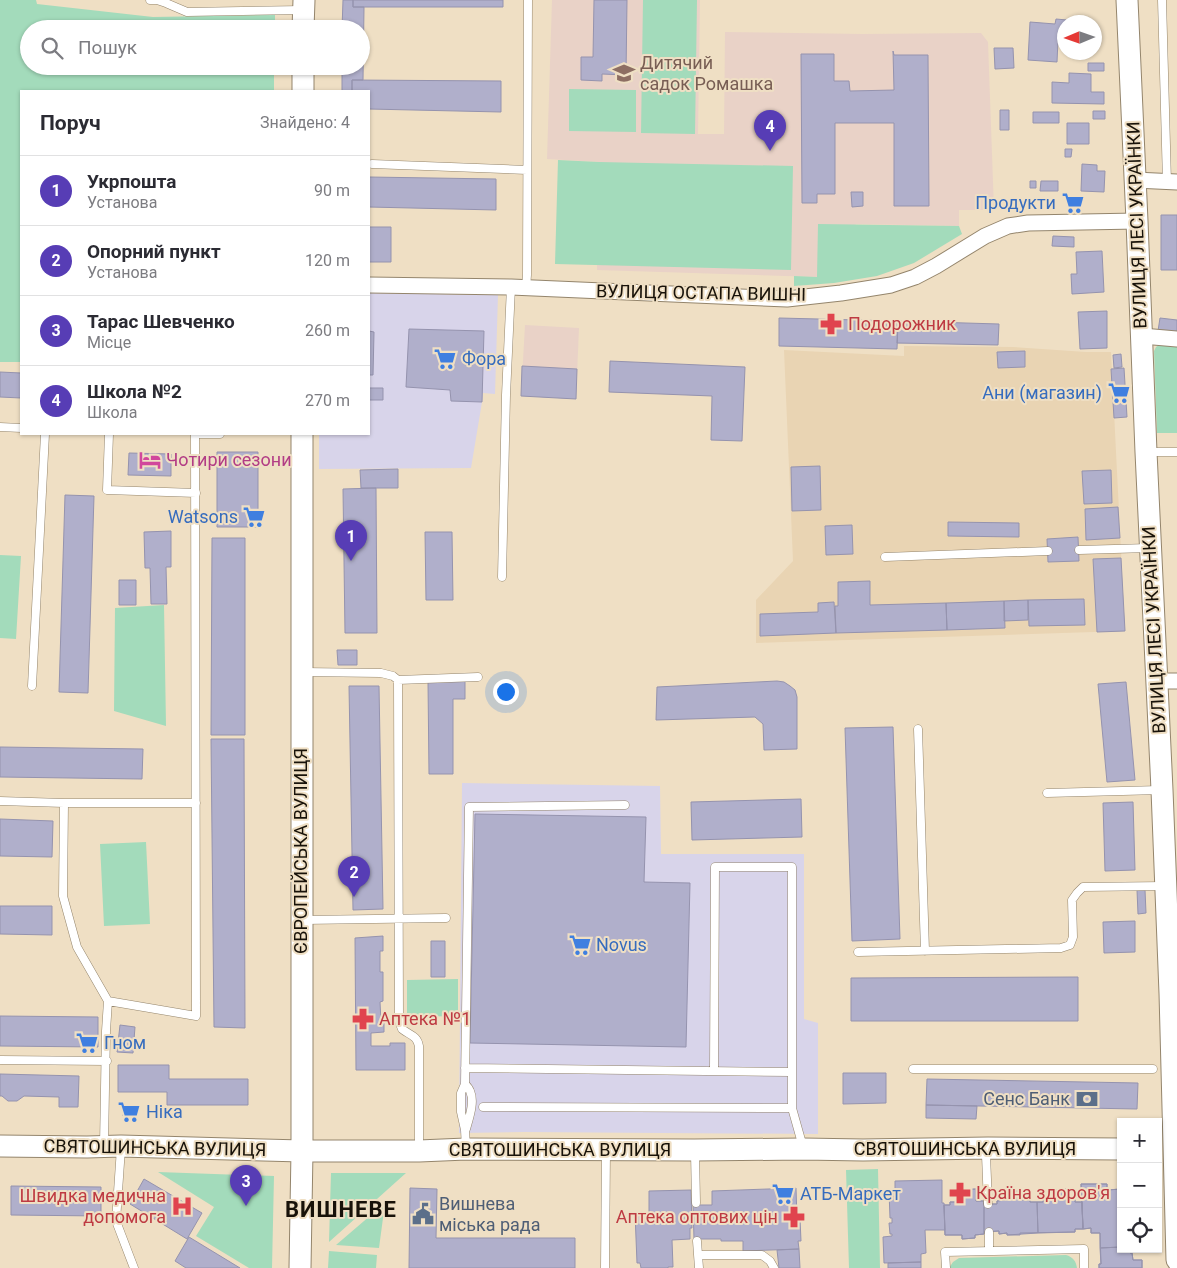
<!DOCTYPE html>
<html lang="uk">
<meta charset="utf-8">
<style>
:root{--surface:#fff;--page:#f2f2f3;--text:#2b2b33;--muted:#7c7c81;--line:#e1e1e2;--accent:#573db5}
body{margin:0;font-family:Roboto,sans-serif;background:var(--page);color:var(--text)}
.controls{position:absolute;right:15px;bottom:15px;display:grid;overflow:hidden;border-radius:0px;box-shadow:0 1px 4px #0004}
.controls button{width:45px;height:45px;display:grid;place-items:center;padding:0;border:0;border-bottom:1px solid var(--line);background:var(--surface);color:var(--text);font:25px sans-serif}
.compass{position:absolute;left:1057px;top:15px;width:45px;height:45px;border-radius:50%;background:var(--surface);box-shadow:0 1px 4px #0004;rotate:268deg}
.you{position:absolute;left:505px;top:691px;width:18px;height:18px;margin:-12px;border:4px solid #fff;border-radius:50%;background:#1a73e8;box-shadow:0 0 0 8px #1a73e833}
.badge{display:grid;place-items:center;width:32px;height:32px;border-radius:50%;background:var(--accent);color:#fff;font-size:16px;font-weight:700}
.pin{position:absolute;translate:-50% -41px;filter:drop-shadow(0 1px 2px #0008)}
.pin::after{content:'';position:absolute;top:26px;width:18px;height:15px;background:inherit;clip-path:polygon(0 0,100% 0,50% 100%)}
.list{margin:0;padding:0;list-style:none}
h2{display:flex;justify-content:space-between;align-items:center;height:65px;margin:0;padding:0 20px;font-size:21px}
h2 small{font-size:16px;font-weight:400;color:var(--muted)}
.list li{display:grid;grid-template-columns:32px 1fr auto;gap:15px;align-items:center;box-sizing:border-box;height:70px;padding:0 20px;border-top:1px solid var(--line)}
.list b{display:block;font-size:19px;white-space:nowrap}
.list p{margin:0;font-size:16px;white-space:nowrap;color:var(--muted)}
.list em{font-size:16px;font-style:normal;color:var(--muted)}
.icon{flex:none;width:28px;height:28px;fill:none;stroke:currentColor;stroke-width:2;stroke-linecap:round;stroke-linejoin:round}
.map{position:relative;flex:none;width:1177px;height:1268px;overflow:hidden}
.search{position:absolute;background:var(--surface);box-shadow:0 1px 4px #0004;left:20px;top:20px;width:350px;height:55px;display:flex;align-items:center;gap:12px;box-sizing:border-box;padding:0 18px;border-radius:28px;color:var(--muted);font-size:19px}
.panel{position:absolute;background:var(--surface);box-shadow:0 1px 4px #0004;left:20px;top:90px;width:350px;height:345px;border-radius:0px}
.map>svg:first-child{display:block}
.commercial{fill:#d8d4ea}
.built{fill:#e9d4b3}
.education{fill:#e9d2c7}
.green{fill:#a3dbbb}
.building{fill:#b0afcb;stroke:#9593ae}
.lines{fill:none;stroke-linecap:round;stroke-linejoin:round}
.lane-casing{stroke:#94856c;stroke-width:9}
.street-casing{stroke:#94856c;stroke-width:17}
.secondary-casing{stroke:#94856c;stroke-width:23}
.lane{stroke:#fff;stroke-width:8}
.street{stroke:#fff;stroke-width:15}
.secondary{stroke:#fff;stroke-width:21}
.labels{text-anchor:middle;stroke-width:4;stroke-linejoin:round;paint-order:stroke}
.education-label{font-size:18px;fill:#785e54;stroke:#efdfc4;text-anchor:start}
.shop-label{font-size:18px;fill:#366cbe;stroke:#efdfc4;text-anchor:start}
.street-label{font-size:18px;fill:#181209;stroke:#efdfc4}
.health-label{font-size:18px;fill:#be3a42;stroke:#efdfc4;text-anchor:start}
.hotel-label{font-size:18px;fill:#b23c85;stroke:#efdfc4;text-anchor:start}
.service-label{font-size:18px;fill:#4e5e75;stroke:#efdfc4;text-anchor:end}
.district-label{font-size:22px;font-weight:bold;letter-spacing:1px;fill:#181209;stroke:#efdfc4}
</style>
<div class="map">
<svg width="1177" height="1268" viewBox="0 0 1177 1268">
<rect width="100%" height="100%" fill="#efdfc4"/>
<path class="commercial" d="M369,293l129,2 -3,99 -12,-1 -1,9 -11,66 -152,1v-35h50z
M462,783l198,3 1,68h143v165l14,4v111l-294,-2 -65,1z"/>
<path class="built" d="M904,346l109,1 73,5h25l14,279 -369,12v-43l37,-39 -9,-211 120,6z"/>
<path class="education" d="M552,0h148l-2,134h26l1,-102 138,2 118,-1 7,9 6,168h-35v16l-103,-2 -39,53 -220,-7 2,-108 -52,-3z
M525,325l54,3 -3,71 -55,-3z"/>
<path class="green" d="M0,0h36l1,4 116,13 122,-2v14h-246v37h245v25h-253v271h-21z
M643,0h54l-2,134 -54,-1z
M569,89l67,1v42l-67,-1z
M558,160l41,2 194,4 -2,104 -236,-6z
M818,224l141,2 3,8 -48,29 -37,13 -43,7 -40,3v-10l23,1z
M1160,344l17,1v88h-20l-3,-82 2,-4z
M0,555l21,1 -5,83 -16,-1z
M164,605l2,121 -52,-15 1,-103z
M146,842l4,82 -46,2 -4,-82z
M458,979v37l-51,1v-37z
M878,1169l2,99h-31l-3,-98z
M158,1172l116,4 -2,92h-23l-53,-32 18,-29z
M331,1173h75l-77,69z
M385,1203l-6,45 -43,-3z
M329,1251l48,4 -1,13h-48z
M1066,1255c7,2 10,6 11,13h-128l4,-6 6,-4z"/>
<path class="building" d="M343,0h10v7h11l-1,73h-11v11h-10v-25h19v-37h-19z
M353,0h150v7h-150z
M594,0h33l-1,75 -24,-1v7l-21,-1v-23h12z
M1056,19l11,1v2h-3v19l-6,-1 -1,22 -29,-2 2,-38 25,2z
M994,48h19l1,20 -19,1z
M893,51l1,4h34l1,151h-35v-83h-59v71h-18v9h-15l-1,-149h33v27h15l1,10 44,-1z
M1088,63h16v8h-16z
M1069,73l22,1v18h13v12l-52,-1v-21l17,1z
M352,80l149,1v31l-132,-3v-18h-17z
M1000,110h9v20h-9z
M1093,111h12v8h-12z
M1033,112h26v11h-26z
M1067,123h22v21h-22z
M1065,149h7l-1,8h-6z
M1082,164l15,1v6h8l-1,21 -23,-1z
M369,177l127,2v31l-127,-3z
M1030,181h6v7h-6z
M1041,181h17v10h-18z
M851,192h12v14l-11,1z
M1161,215h16v55h-16z
M369,227h22v35h-22z
M1053,236l21,1v10l-22,-1z
M1102,251l2,41 -32,2 -1,-20h6l-1,-22z
M1107,311v37l-27,1 -2,-37z
M779,318l119,3 -1,28 -118,-3z
M1160,318l17,2v13l-19,-2z
M898,321l101,3 -1,21 -101,-2z
M409,329l75,2 -2,71 -31,-1 -1,-11 -44,-3z
M369,331l5,1 -1,43h-4z
M1025,351v16l-27,1 -1,-16z
M1121,354l1,13 -8,1 -1,-13z
M610,361l135,6 -3,74 -31,-1 1,-44 -103,-4z
M522,366l55,3 -1,30 -55,-3z
M1124,368l3,49 -13,1 -3,-49z
M0,372l21,1v25l-21,-1z
M369,388h14v12h-14z
M217,452h41v75h-41z
M129,453l42,1v22l-43,-1z
M820,466l1,44 -29,1 -1,-44z
M398,469v19h-37l-1,-18z
M1111,470l1,33 -28,1 -2,-33z
M376,488l1,145h-32l-2,-144z
M65,495l29,1 -6,197 -29,-1z
M1118,507l2,31 -34,2 -1,-31z
M948,522l71,1v14l-71,-1z
M852,525l1,29 -27,1 -1,-29z
M171,531v36h-5l1,37h-16l-1,-36h-5l-1,-36z
M425,532h27l1,68h-27z
M1078,537l1,24 -31,1 -1,-23z
M212,538h33v197h-34z
M1121,558l4,73 -28,1 -4,-73z
M119,580h17v25h-17z
M870,581v24l76,-2 1,27 -111,3 -1,-27h3v-24z
M1084,599l1,26 -56,1 -1,-26z
M1028,600v20l-24,1v-20z
M1004,601l1,27 -58,2 -1,-27z
M834,602l2,31 -76,3v-22l58,-2v-9z
M337,650h20v15h-19z
M428,681h37v18h-12v75h-24z
M777,681l7,1 6,4 5,4 2,7v52l-33,1 -1,-26 -8,-7 -99,3 1,-33z
M1126,682l9,98 -28,2 -9,-98z
M349,686h30l4,223 -30,1z
M893,727l7,212 -48,2 -7,-213z
M211,739h33l1,289 -31,-1z
M0,747l143,2 -1,30 -142,-2z
M801,799l1,38 -110,3 -1,-38z
M1133,802l2,68 -30,1 -2,-68z
M475,814l171,3 -2,65 46,1 -4,164 -216,-4z
M0,819l53,2 -1,36 -52,-1z
M1137,890h8l1,23 -8,1z
M0,906h52v29l-52,-1z
M1135,921v31l-31,1 -1,-31z
M383,936v15h-3v21h3v29l-3,1 1,20h3v10l-13,1v13h19v-3h15v27h-49l-1,-132z
M431,941h14v36h-14z
M1078,977v44h-227v-43z
M0,1016l98,1v30l-98,-1z
M120,1025l15,2 -2,26 -16,-1z
M118,1065h51v14h79v26h-81v-13h-49z
M843,1073h43v30l-43,1z
M0,1074l79,2 -1,31h-19v-10l-35,-1 -7,5h-9l-6,-5h-2z
M927,1079l211,4 -1,26 -211,-4z
M926,1105l51,1 -1,13 -50,-1z
M122,1106h13v10h-12z
M144,1179l58,34 -15,26 -57,-35z
M942,1180v23h2l1,27h-20l1,23 -5,1v8l-37,1 -1,-26 9,-1v-2h-2l-1,-11h3v-5h-2l-1,-27 6,-1v-9z
M1081,1184h26v6l14,-1v60h9v4h2l1,7h9v8h-43v-4h2l-1,-31h-9v-5l-8,1z
M1081,1184h26v6l14,-1v58l-21,1v-15h-9v-5l-8,1z
M11,1186l90,1v29l-90,-1z
M410,1188l27,1 -1,49h139v30h-166z
M796,1188l1,31h3l1,22h-3l1,8 -56,2v-10h-22v-2h-27l-1,-34h19v-14z
M976,1189v12h8v3h13v-3l8,-1 -1,-9h18v9h8v2h13v-3h7v-9l17,-1 1,10h7v3h7l1,27h-8v3l-55,1v2h-13v-2l-8,1v-3l-15,1v2l-9,1v3l-13,1v-4h-17l-1,-30h6v-3h7v-12z
M976,1189v12h8v33l-9,1v3l-13,1v-4h-17l-1,-30h6v-3h7v-12z
M1067,1189l1,10h7v3h7l1,27h-8v3l-37,1 -1,-31h6v-3h7v-9z
M691,1190l1,38h-2v11l-18,1 1,27h-5v1h-27l-1,-5h-3l-2,-50h14v-22z
M1004,1191h18v9h8v2h7l1,31 -31,2v-2l-8,1v-3l-15,1v-28h13v-3l8,-1z
M189,1237l51,31h-54l-11,-7z
M1121,1247v2h9v4h2l1,7h9v8h-43v-4h2l-1,-16z
M799,1249l1,19h-21l-2,-18z
M921,1262v6h-33v-5z"/>
<g class="lines">
<g class="lane-casing">
<path id="lane" d="M150,0h7l9,3 21,9 116,-2
M1162,0l5,182
M372,164l155,6
M526,288l1,-13 1,-275
M0,427l21,1
M109,434l-2,56 89,3
M195,434h25
M1148,452h29
M1079,550l70,-2
M885,557l163,-6
M502,577l4,-182 5,-108
M303,672l78,1 12,3 5,4 1,341 3,8c7,6 15,6 17,17v104
M398,680l80,-3
M32,686l13,-252
M918,729l7,222
M1047,793l113,-3
M0,801l64,2
M303,920l143,-2
M858,952l203,-4 9,-3 3,-8 -1,-37 5,-7 6,-6 81,-1
M108,1001l-31,-54 -14,-51 1,-93h132
M0,1060l107,1
M465,1068l326,4
M913,1069h240
M714,1071l1,-204h77v241l11,39
M465,1084c2,2 4,4 5,7 5,11 -1,27 -4,38
M483,1107l309,1
M104,1145l2,-114 2,-30 88,15 -1,-582
M121,1148l-5,73 18,47
M466,1148l-1,-18 -4,-18v-19l4,-9 4,-277 156,-2
M987,1148l-1,7 2,49
M695,1152l1,51
M989,1232v19
M697,1241l2,27
M698,1255h64l8,6 4,7
M605,1268l1,-118
M946,1268l-1,-16 139,-3v19"/>
</g>
<g class="street-casing">
<path id="street" d="M1135,180l42,2
M369,285l142,2 276,12 54,-6 50,-8 24,-8 21,-11 49,-30 23,-10 20,-3 109,-2
M1142,336l35,3
M1157,681h20"/>
</g>
<g class="secondary-casing">
<path id="secondary" d="M1127,0l10,221 9,231 16,338 8,203 7,267
M303,29l1,-29
M303,91v-25
M0,1146l87,1 34,-1 181,5h117l47,-2 228,1 109,-1 60,1 125,-2 133,1
M300,1268l2,-117v-717"/>
</g>
<use href="#lane" class="lane"/>
<use href="#street" class="street"/>
<use href="#secondary" class="secondary"/>
</g>
<defs>
<g id="school-bare" transform="scale(1.725)"><path d="M0-5L7-2L0 1L-7-2ZM-4 1L0 2.5L4 1V4Q0 6-4 4Z" fill="#8d6e63" stroke="#efdfc4" stroke-width="2.5" paint-order="stroke"/></g>
<g id="supermarket-bare" transform="scale(1.725)"><path d="M-6-5.5h2.5l.6 2H6L4.5 2H-2.5L-4.4-4H-6ZM-1.5 3.2a1.3 1.3 0 1 0 .1 0ZM3 3.2a1.3 1.3 0 1 0 .1 0Z" fill="#3f7fe0" stroke="#efdfc4" stroke-width="2.5" paint-order="stroke"/></g>
<g id="pharmacy-bare" transform="scale(1.725)"><path d="M-2-6h4v4h4v4h-4v4h-4v-4h-4v-4h4Z" fill="#e0444e" stroke="#efdfc4" stroke-width="2.5" paint-order="stroke"/></g>
<g id="hotel-bare" transform="scale(1.725)"><path d="M-6-4.5h1.5V1H6V5H4.5V3h-9V5H-6ZM-4 0a1.8 1.8 0 1 1 3.6 0ZM.5 0V-2.5h3Q6-2.5 6 0Z" fill="#d1479c" stroke="#efdfc4" stroke-width="2.5" paint-order="stroke"/></g>
<g id="bank-bare" transform="scale(1.725)"><path d="M-6-4H6V4H-6ZM0-2.3a2.3 2.3 0 1 0 0 4.6a2.3 2.3 0 1 0 0-4.6Z" fill="#5c6f8a" stroke="#efdfc4" stroke-width="2.5" paint-order="stroke"/></g>
<g id="hospital-bare" transform="scale(1.725)"><path d="M-5-5h3v3.5h4V-5h3V5h-3V1.5h-4V5h-3Z" fill="#e0444e" stroke="#efdfc4" stroke-width="2.5" paint-order="stroke"/></g>
<g id="civic-bare" transform="scale(1.725)"><path d="M-.6-6.5H3V-4.5H.6V-3L4-1V1h2V6H-6V1h2V-1L-.6-3ZM-1.2 2.5V6h2.4V2.5Z" fill="#5c6f8a" stroke="#efdfc4" stroke-width="2.5" paint-order="stroke"/></g>
</defs>
<g fill-rule="evenodd">
<use href="#school-bare" x="624" y="73"/>
<use href="#supermarket-bare" x="1073" y="203"/>
<use href="#pharmacy-bare" x="831" y="324"/>
<use href="#supermarket-bare" x="445" y="359"/>
<use href="#supermarket-bare" x="1119" y="393"/>
<use href="#hotel-bare" x="150" y="460"/>
<use href="#supermarket-bare" x="254" y="517"/>
<use href="#supermarket-bare" x="580" y="945"/>
<use href="#pharmacy-bare" x="363" y="1019"/>
<use href="#supermarket-bare" x="87" y="1043"/>
<use href="#bank-bare" x="1087" y="1099"/>
<use href="#supermarket-bare" x="129" y="1112"/>
<use href="#pharmacy-bare" x="960" y="1193"/>
<use href="#supermarket-bare" x="783" y="1194"/>
<use href="#hospital-bare" x="182" y="1206"/>
<use href="#civic-bare" x="423" y="1214"/>
<use href="#pharmacy-bare" x="794" y="1217"/>
</g>
<g class="labels">
<g class="education-label">
<text x="640" y="69">Дитячий<tspan x="640" dy="21">садок Ромашка</tspan></text>
</g>
<g class="shop-label">
<text x="1056" y="209" text-anchor="end">Продукти</text>
<text x="462" y="365">Фора</text>
<text x="1102" y="399" text-anchor="end">Ани (магазин)</text>
<text x="238" y="523" text-anchor="end">Watsons</text>
<text x="596" y="951">Novus</text>
<text x="104" y="1049">Гном</text>
<text x="146" y="1118">Ніка</text>
<text x="800" y="1200">АТБ-Маркет</text>
</g>
<g class="street-label">
<text transform="translate(1137 225) rotate(-92)" y="6">ВУЛИЦЯ ЛЕСІ УКРАЇНКИ</text>
<text transform="translate(701 293) rotate(1)" y="6">ВУЛИЦЯ ОСТАПА ВИШНІ</text>
<text transform="translate(1154 630) rotate(-93)" y="6">ВУЛИЦЯ ЛЕСІ УКРАЇНКИ</text>
<text transform="translate(301 851) rotate(-90)" y="6">ЄВРОПЕЙСЬКА ВУЛИЦЯ</text>
<text transform="translate(155 1148) rotate(1)" y="6">СВЯТОШИНСЬКА ВУЛИЦЯ</text>
<text x="965" y="1155">СВЯТОШИНСЬКА ВУЛИЦЯ</text>
<text x="560" y="1156">СВЯТОШИНСЬКА ВУЛИЦЯ</text>
</g>
<g class="health-label">
<text x="848" y="330">Подорожник</text>
<text x="379" y="1025">Аптека №1</text>
<text x="976" y="1199">Країна здоров'я</text>
<text x="166" y="1202" text-anchor="end">Швидка медична<tspan x="166" dy="21">допомога</tspan></text>
<text x="778" y="1223" text-anchor="end">Аптека оптових цін</text>
</g>
<g class="hotel-label">
<text x="166" y="466">Чотири сезони</text>
</g>
<g class="service-label">
<text x="1070" y="1105">Сенс Банк</text>
<text x="439" y="1210" text-anchor="start">Вишнева<tspan x="439" dy="21">міська рада</tspan></text>
</g>
<g class="district-label">
<text x="341" y="1217">ВИШНЕВЕ</text>
</g>
</g>
</svg>
<div class="controls">
<button>+</button>
<button>−</button>
<button><svg class="icon" aria-label="locate" viewBox="0 0 24 24"><circle cx="12" cy="12" r="6"/><path d="M12 2v4M12 18v4M2 12h4M18 12h4"/></svg></button>
</div>
<svg class="compass" viewBox="-18 -18 36 36"><path d="M0-13l5 13h-10z" fill="#e53935"/><path d="M0 13l5-13h-10z" fill="#7c7c81"/></svg>
<div class="you"></div>
<div class="pin badge" style="left:351px;top:561px">1</div>
<div class="pin badge" style="left:354px;top:897px">2</div>
<div class="pin badge" style="left:246px;top:1206px">3</div>
<div class="pin badge" style="left:770px;top:151px">4</div>
<div class="search"><svg class="icon" aria-label="search" viewBox="0 0 24 24"><circle cx="10" cy="10" r="6"/><path d="M15 15l6 6"/></svg>Пошук</div>
<section class="panel">
<h2>Поруч<small>Знайдено: 4</small></h2>
<ul class="list">
<li><span class="badge">1</span><div><b>Укрпошта</b><p>Установа</p></div><em>90 m</em></li>
<li><span class="badge">2</span><div><b>Опорний пункт</b><p>Установа</p></div><em>120 m</em></li>
<li><span class="badge">3</span><div><b>Тарас Шевченко</b><p>Місце</p></div><em>260 m</em></li>
<li><span class="badge">4</span><div><b>Школа №2</b><p>Школа</p></div><em>270 m</em></li>
</ul>
</section>
</div>
